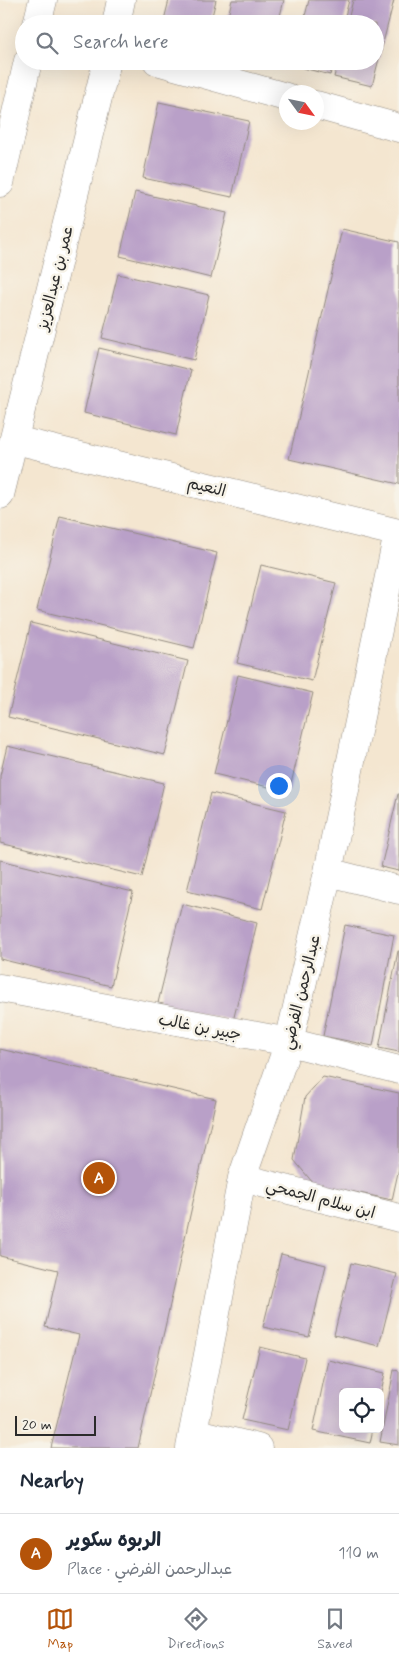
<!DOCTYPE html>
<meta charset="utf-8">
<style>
:root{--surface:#fff;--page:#f6f6f7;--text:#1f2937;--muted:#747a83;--line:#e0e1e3;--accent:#b45309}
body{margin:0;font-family:Mynerve,"Playpen Sans Arabic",sans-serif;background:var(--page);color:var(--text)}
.controls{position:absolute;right:15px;bottom:15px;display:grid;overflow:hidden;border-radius:8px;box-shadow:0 5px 20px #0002}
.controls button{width:45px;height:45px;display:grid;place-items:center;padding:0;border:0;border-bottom:1px solid var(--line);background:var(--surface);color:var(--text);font:25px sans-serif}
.compass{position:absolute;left:279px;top:85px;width:45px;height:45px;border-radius:50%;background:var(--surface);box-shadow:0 5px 20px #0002;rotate:123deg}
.scale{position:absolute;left:15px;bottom:12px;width:81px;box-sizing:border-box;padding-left:5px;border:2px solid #2b2b2b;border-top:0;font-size:14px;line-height:18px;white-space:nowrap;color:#2b2b2b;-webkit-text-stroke:4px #f7f3e8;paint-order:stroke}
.you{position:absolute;left:278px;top:785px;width:18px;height:18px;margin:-12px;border:4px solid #fff;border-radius:50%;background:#1a73e8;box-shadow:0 0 0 8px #1a73e833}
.badge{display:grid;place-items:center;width:32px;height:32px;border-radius:50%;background:var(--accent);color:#fff;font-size:16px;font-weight:700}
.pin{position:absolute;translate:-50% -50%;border:2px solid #fff;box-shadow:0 1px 5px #0006}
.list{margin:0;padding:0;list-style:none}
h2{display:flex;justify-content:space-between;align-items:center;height:65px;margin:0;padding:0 20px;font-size:21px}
h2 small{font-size:16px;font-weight:400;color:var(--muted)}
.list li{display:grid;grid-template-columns:32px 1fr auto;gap:15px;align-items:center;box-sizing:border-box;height:80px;padding:0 20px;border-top:1px solid var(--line)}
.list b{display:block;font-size:19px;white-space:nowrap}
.list p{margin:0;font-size:16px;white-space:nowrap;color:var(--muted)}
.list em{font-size:16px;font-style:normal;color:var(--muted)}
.icon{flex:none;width:28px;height:28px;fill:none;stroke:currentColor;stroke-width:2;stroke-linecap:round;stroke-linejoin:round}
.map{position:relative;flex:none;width:399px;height:1448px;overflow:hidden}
.search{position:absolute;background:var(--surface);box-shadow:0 5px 20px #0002;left:15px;right:15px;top:15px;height:55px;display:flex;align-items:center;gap:12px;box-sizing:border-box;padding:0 18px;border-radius:28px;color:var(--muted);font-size:19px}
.sheet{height:145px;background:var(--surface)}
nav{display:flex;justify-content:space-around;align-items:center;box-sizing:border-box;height:70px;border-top:1px solid var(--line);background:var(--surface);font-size:14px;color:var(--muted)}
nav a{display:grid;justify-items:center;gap:2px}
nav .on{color:var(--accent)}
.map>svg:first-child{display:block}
.building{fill:#b9a0c8}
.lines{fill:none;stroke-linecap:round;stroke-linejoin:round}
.minor-casing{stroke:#90887e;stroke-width:29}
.major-casing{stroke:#90887e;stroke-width:29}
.minor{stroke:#fff;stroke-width:28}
.major{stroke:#fff;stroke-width:28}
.labels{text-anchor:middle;stroke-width:5;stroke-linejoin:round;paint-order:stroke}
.street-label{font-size:16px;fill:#2b2b2b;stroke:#f7f3e8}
</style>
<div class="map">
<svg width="399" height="1448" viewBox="0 0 399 1448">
<rect width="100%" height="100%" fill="#f7f3e8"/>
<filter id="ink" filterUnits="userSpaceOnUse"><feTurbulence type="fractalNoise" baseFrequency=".02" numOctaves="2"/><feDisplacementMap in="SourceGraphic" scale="10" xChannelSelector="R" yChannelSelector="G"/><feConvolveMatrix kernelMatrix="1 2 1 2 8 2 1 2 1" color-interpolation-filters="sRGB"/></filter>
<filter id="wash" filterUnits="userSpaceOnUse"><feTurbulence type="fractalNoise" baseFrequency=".0096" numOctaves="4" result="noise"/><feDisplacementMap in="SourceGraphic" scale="20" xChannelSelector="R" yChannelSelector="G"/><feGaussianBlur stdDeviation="1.12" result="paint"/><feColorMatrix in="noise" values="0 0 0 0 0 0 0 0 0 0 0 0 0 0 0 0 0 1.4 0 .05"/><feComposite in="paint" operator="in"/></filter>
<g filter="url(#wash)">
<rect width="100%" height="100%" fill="#f4e6d0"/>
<g id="blocks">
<path class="building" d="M169,0h47l-6,24h-47z
M232,0h52l-6,24h-52z
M309,0h40l-6,24h-40z
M353,0h41l-22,86 -38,-9 4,-16h37v-37h-28z
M293,61h41l-4,14 -38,-10z
M159,102l90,19 -17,76 -89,-19z
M135,192l92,21 -16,65 -91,-22z
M342,229l57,13v242l-110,-25z
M118,274l91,21 -15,65 -92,-22z
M99,348l92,22 -15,65 -92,-22z
M60,516l157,37 -23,95 -157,-38z
M261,565l75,18 -24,98 -75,-18z
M31,623l157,38 -23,94 -157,-38z
M238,675l75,18 -24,99 -75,-18z
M7,746l157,37 -22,94 -142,-34v-67z
M211,793l75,18 -24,98 -75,-18z
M398,794h1v77l-18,-4z
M0,860l133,32 -22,94 -111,-27z
M182,904l75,19 -24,98 -75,-18z
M345,925l49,10 -21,111 -50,-10z
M398,951h1v101l-20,-4z
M0,1049l216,50 -78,349h-87l28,-113 -34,-8 13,-57 -58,-14z
M323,1077l76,16v75l-7,32 -79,-17 -19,-23 11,-63z
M281,1254l45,11 -17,72 -46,-10z
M351,1263l46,11 -18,72 -45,-11z
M260,1347l45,11 -17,72 -46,-10z
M328,1360l57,13 -4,19h-38v37h30l-3,14 -57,-12z
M394,1370l5,1v74l-19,-3z"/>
</g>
</g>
<g filter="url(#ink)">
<use href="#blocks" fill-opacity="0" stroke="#90887e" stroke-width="1"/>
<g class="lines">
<g class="minor-casing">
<path id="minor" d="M116,24l5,-24
M157,61l129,36
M316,105l83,23
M15,440l384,93
M0,495l107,-434
M328,872l71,18
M0,988l289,54 110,28
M242,1178l157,40
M193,1432l65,16
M190,1448l52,-270 47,-136 39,-170 70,-339"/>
</g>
<g class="major-casing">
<path id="major" d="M37,24l6,-24
M0,183l28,-122"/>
</g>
<use href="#minor" class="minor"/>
<use href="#major" class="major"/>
</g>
</g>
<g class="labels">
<g class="street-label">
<text transform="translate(54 278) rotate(-76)" y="6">عمر بن عبدالعزيز</text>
<text transform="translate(207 486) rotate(14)" y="6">النعيم</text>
<text transform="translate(300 992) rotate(-76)" y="6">عبدالرحمن الفرضي</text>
<text transform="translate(200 1026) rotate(11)" y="6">جبير بن غالب</text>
<text transform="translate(321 1198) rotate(15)" y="6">ابن سلام الجمحي</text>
</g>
</g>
</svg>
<div class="controls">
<button><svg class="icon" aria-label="locate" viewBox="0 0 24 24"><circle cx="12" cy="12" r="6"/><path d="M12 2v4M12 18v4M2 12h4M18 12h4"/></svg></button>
</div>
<svg class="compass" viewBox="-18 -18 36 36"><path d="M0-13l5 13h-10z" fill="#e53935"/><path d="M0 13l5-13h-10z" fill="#747a83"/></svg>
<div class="scale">20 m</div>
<div class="you"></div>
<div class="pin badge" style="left:99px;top:1178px">A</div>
<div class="search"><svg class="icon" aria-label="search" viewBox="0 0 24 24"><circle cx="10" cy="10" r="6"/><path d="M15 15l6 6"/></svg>Search here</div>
</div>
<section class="sheet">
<h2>Nearby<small></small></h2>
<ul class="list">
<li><span class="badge">A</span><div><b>الربوه سكوير</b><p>Place · عبدالرحمن الفرضي</p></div><em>110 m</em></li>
</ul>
</section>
<nav>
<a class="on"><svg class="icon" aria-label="map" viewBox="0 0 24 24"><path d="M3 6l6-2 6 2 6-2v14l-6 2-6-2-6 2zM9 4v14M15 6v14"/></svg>Map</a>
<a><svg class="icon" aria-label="directions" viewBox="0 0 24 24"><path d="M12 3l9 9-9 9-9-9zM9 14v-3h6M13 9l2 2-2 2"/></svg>Directions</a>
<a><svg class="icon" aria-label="saved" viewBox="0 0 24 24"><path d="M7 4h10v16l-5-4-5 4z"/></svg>Saved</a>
</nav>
